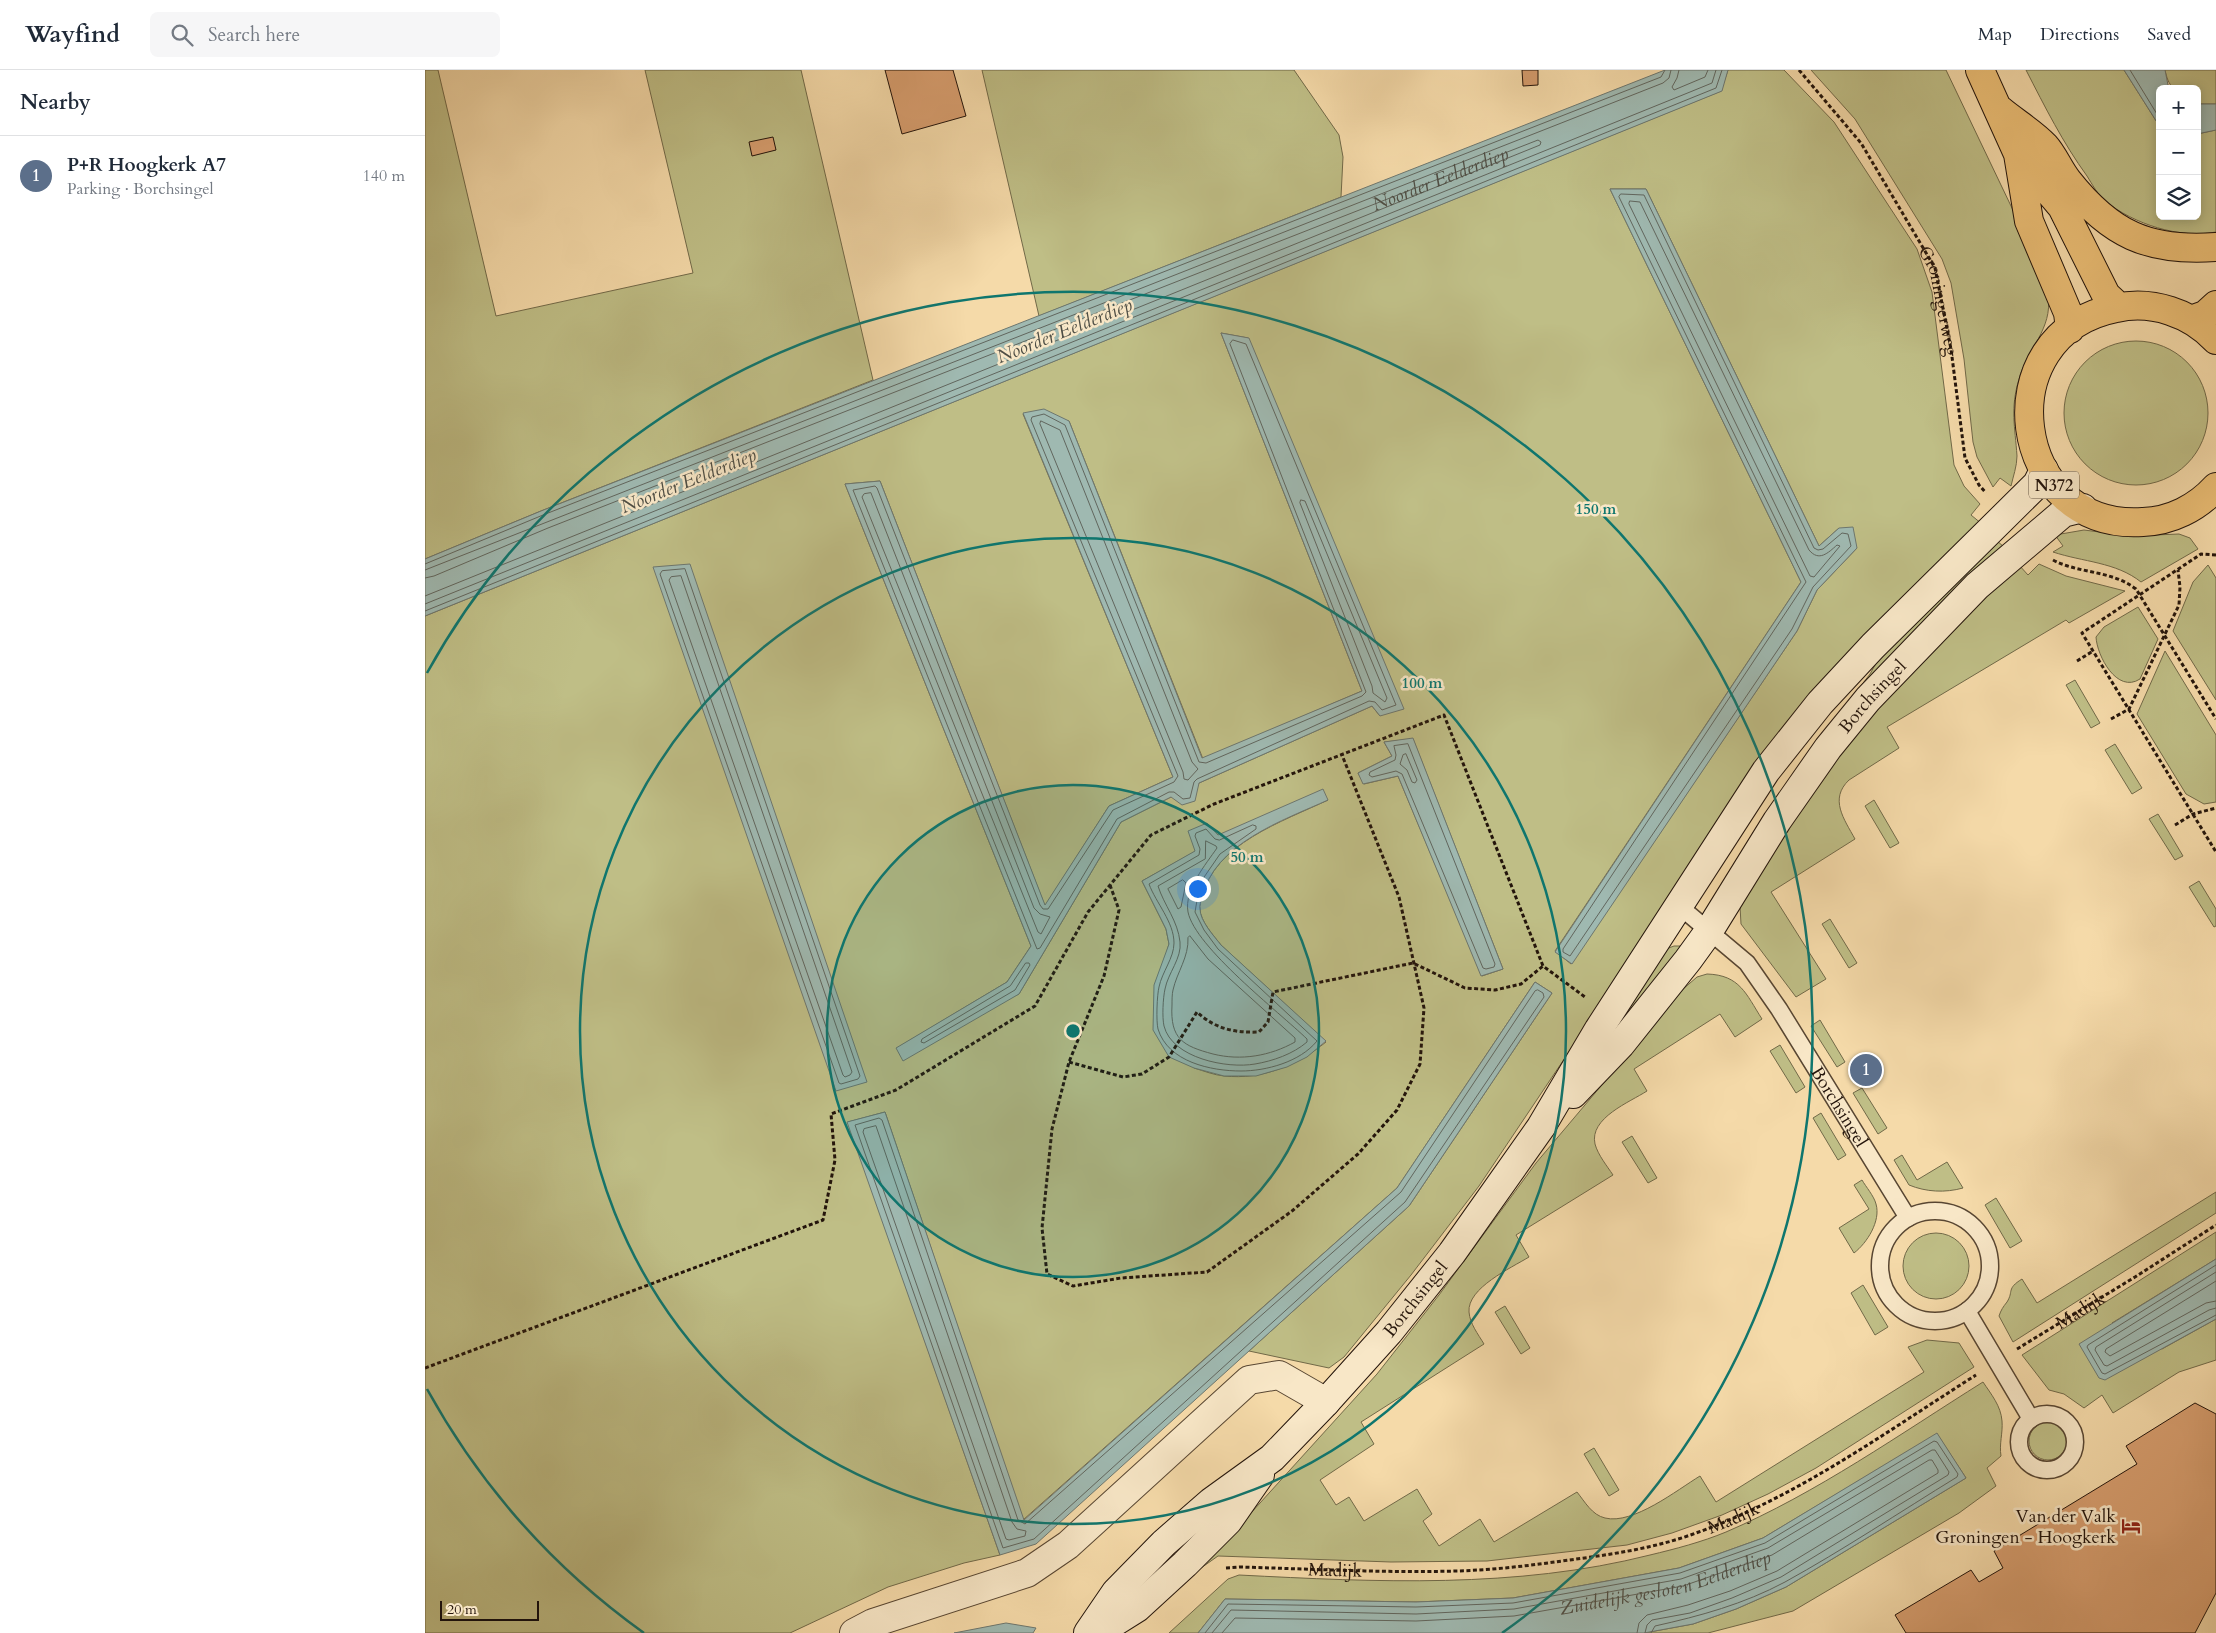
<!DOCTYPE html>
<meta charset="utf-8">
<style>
:root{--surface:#fff;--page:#f6f6f7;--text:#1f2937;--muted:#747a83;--line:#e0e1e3;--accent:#ea580c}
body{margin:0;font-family:Cardo,serif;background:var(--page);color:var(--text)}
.controls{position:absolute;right:15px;top:15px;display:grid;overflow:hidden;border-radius:8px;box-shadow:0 2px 12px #0003}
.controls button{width:45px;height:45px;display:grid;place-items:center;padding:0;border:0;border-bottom:1px solid var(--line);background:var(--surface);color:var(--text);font:25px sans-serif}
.scale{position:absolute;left:15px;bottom:12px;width:99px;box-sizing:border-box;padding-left:5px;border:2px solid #23140b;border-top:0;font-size:14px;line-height:18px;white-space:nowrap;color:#23140b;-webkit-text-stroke:4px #f8e7c7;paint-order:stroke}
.you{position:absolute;left:772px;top:818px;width:18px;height:18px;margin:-12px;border:4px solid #fff;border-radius:50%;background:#1a73e8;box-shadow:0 0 0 8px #1a73e833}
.badge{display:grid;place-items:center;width:32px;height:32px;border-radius:50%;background:var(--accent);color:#fff;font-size:16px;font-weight:700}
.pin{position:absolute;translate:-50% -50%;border:2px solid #fff;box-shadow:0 1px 5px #0006}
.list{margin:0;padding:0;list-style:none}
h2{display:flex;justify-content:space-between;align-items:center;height:65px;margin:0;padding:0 20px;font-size:21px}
h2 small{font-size:16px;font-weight:400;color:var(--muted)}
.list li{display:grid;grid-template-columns:32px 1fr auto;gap:15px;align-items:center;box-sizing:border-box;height:80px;padding:0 20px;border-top:1px solid var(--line)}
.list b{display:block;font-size:19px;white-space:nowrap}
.list p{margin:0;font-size:16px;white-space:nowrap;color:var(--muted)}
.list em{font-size:16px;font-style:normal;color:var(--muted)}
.icon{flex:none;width:28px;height:28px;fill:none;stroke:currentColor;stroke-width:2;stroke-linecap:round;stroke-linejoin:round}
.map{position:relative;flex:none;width:1791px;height:1563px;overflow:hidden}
header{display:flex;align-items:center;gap:30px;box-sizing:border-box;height:70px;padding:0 25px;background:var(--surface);border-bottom:1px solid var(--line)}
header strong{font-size:24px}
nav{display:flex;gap:28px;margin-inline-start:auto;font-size:18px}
.search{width:350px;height:45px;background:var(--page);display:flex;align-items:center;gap:12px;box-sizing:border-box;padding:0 18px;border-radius:8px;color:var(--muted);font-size:19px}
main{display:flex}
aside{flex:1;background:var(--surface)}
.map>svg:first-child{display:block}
.green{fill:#bfbe86;stroke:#716948;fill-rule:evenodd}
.water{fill:#9fb9b1;stroke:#6d776f}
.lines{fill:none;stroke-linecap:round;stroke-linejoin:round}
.shore{stroke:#61665e;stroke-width:1}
.building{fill:#d79e6f;stroke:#23140b}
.service-casing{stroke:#584632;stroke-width:19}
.minor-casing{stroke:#584632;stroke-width:30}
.secondary-casing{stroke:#23140b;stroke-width:30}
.primary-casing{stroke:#23140b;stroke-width:30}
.path{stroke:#23140b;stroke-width:3;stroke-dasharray:4 2.5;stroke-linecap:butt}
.service{stroke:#f8e7c7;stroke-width:16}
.minor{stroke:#f8e7c7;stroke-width:28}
.secondary{stroke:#f8e7c7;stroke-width:28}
.primary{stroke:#eabd74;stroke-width:28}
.ring{fill:none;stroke:#0f766e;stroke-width:2.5}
.labels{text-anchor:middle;stroke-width:5;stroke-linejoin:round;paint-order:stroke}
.shield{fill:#f8e7c7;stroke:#635343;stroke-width:1}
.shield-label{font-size:16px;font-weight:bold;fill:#23140b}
.street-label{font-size:18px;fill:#23140b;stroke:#f8e7c7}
.poi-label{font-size:18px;fill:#23140b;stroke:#f8e7c7;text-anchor:end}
.water-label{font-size:19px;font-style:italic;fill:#4e4e45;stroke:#f8e7c7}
.centre{fill:#0f766e;stroke:#f8e7c7;stroke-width:2.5}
.ring-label{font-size:15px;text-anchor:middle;font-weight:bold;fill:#0f766e;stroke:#f8e7c7;stroke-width:5;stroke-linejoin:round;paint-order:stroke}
</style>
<header>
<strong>Wayfind</strong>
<div class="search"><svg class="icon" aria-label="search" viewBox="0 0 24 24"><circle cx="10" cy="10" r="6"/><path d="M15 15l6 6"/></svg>Search here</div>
<nav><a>Map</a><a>Directions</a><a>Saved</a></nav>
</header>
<main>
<aside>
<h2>Nearby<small></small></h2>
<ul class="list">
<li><span class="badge" style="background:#5c6f8a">1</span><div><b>P+R Hoogkerk A7</b><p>Parking · Borchsingel</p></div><em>140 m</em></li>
</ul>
</aside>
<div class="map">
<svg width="1791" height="1563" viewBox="0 0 1791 1563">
<rect width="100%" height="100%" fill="#f5daa9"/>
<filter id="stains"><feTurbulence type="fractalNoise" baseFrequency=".004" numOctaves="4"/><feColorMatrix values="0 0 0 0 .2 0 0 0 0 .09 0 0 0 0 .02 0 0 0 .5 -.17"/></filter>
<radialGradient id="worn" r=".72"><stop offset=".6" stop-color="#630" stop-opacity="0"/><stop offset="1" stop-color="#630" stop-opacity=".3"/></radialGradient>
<path class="green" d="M0,0h13l58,246 197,-43 -48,-203h156l72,310 -332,131 -116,48z
M557,0h312l45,65 4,22 -2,40 -302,119z
M1303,0h56l50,52 83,127 15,43 22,173 10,21 16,18 -9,11 11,9 -344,425 -159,237 -68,89 -67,82 -15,11 -80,-17 160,-145 143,-213 -17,-11 -138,206 -374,332 -138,-408 -37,10 152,433 -36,8 -76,24 -98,46h-365v-1017l1296,-525zM1185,119h36l173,357 20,-18 18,20 -40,42 -20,41 -226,333 -16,-13 246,-369zM796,263l27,5 132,378 -8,-10 -173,77 -78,39 -102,172 -122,54 110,-66 24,-36 -186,-462 35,-3 165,425 64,-100 64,-29 -150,-363 46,7 134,338 159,-68zM988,669l90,230 -21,7 -84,-200 -34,8 -6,-11 34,-17 -8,-14zM903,730c-44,21 -115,44 -126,98 -1,3 -3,8 -2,11 0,12 14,27 21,36l105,97c-29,23 -63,38 -102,34 -10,-1 -20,-5 -30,-8l-31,-103 6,-21 -3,-15 -24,-48 54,-30z
M1386,0h135l76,159 26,67c5,33 -21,53 -29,83 -9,30 -4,47 -2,77 0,10 -4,21 -6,30l-11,-8 -7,9 -16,-30 -4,-15 -9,-83 -13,-76 -9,-24 -87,-140z
M1601,0h98l36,57v89h37v-82l19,-4v102c-37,7 -82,-8 -111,-31 -7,-6 -13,-17 -18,-25 -24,-33 -42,-69 -61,-106z
M1740,0h51v34h-19v-15c-21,0 -27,4 -32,-19z
M1639 343a72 72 0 1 1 144 0a72 72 0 1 1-144 0Z
M1659,460l46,6 49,-2 11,4 8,11 -57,33c-25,-20 -58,-20 -88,-30l10,-6 -8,-11z
M1571,470l8,7 -290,356 -3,-2 45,-73 44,-63 70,-91 14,-25z
M1614,494l27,12 59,15 -56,32 -3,-3 -179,107 12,21 -50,32c-20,19 -5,39 6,59l-84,53 55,87 -30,18 -55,-73 -1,-18 16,-32 91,-133 86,-93 86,-83 9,10z
M1783,495l8,13v122l-43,-69 20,-49z
M1713,537l20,32 -18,40c-23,15 -43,-23 -44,-42l8,-10z
M1740,581l51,84v67l-12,2 -18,-10 -49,-80z
M1650,610l25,43 -9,5 -25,-43z
M1690,674l27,44 -10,6 -27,-44z
M1449,730l25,43 -9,5 -25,-42z
M1733,744l25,42 -8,4 -26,-41z
M1774,811l17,28v17l-2,1 -25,-40z
M1405,849l27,44 -8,5 -27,-44z
M1249,876h6l2,3 -72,92 -6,-4 62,-88z
M1282,904c33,1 39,20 55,45l-27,18 -15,-23 -86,55 13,22c-17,11 -58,27 -52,53 3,11 12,22 18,31l-97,60 13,22c-18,11 -62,31 -60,55 1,12 9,22 15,32l-123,78 13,22 -54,36 16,25 13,-8 15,24 53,-32 15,25 -9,7 16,25 41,-27 14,23 83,-50c8,10 15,23 28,26 28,7 72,-28 95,-42l16,26 208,-130 -16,-25 19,-7 32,3 15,24 -158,101 -48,26 -46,21 -50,18 -45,12 -140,16 -96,1 -173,-6 -17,12 -2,-1 32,-32 146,-161 62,-79 97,-132 146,-173 15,-13z
M1395,950l25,42 -8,5 -26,-41z
M1355,975l25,42 -9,6 -26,-42z
M1437,1018l25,40 -9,6 -25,-41z
M1396,1043l25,42 -8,5 -25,-42z
M1207,1066l25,42 -9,5 -26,-41z
M1477,1085l15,25 30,-18 16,26c-18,5 -37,4 -54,-3l-15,-25z
M1437,1110c4,7 12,16 14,24 5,17 -9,39 -22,49l-15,-25 30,-19 -15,-24z
M1791,1122v21l-203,129 -14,-26c2,-6 4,-9 8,-14 7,-11 -1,-13 15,-23l15,24z
M1571,1128l26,43 -12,7 -25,-43z
M1791,1162v27l-104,64 50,26 54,-30v41l-37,12 -66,41 -11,-18 -18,13 -20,-14 -15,-4 -27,-35z
M1478 1196a33 33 0 1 1 66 0a33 33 0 1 1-66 0Z
M1438,1215l25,42 -13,8 -24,-42z
M1080,1236l25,42 -9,6 -26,-42z
M1558,1312c8,12 18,24 19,39 1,12 -3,23 -1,35l-14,12 9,18 -37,27 -166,98 -85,22h-64l49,-9 43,-15 50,-22 180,-109 -29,-44 -174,104 -84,30 -166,30 -97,4 -191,-3 -27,34h-29l59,-54 11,-4c137,7 277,14 411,-20 25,-6 52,-13 76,-23 91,-39 174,-98 257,-150z
M1604 1371a19 19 0 1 1 38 0a19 19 0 1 1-38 0Z
M1169,1378l25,42 -10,6 -25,-42z"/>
<path class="water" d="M1240,0h63l-6,21 -1297,525v-57l116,-48z
M1699,0h41l3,15 5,4h-13v38z
M1772,34h19v26l-19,4z
M1185,119h36l173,357 20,-18 14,-1 4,21 -40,42 -20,41 -225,333 -17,-12 246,-370z
M796,263l28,5 155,371 -24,7 -8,-10 -173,77 -4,18 -13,4 -11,-8 -50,25 -102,172 -116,67 -7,-13 111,-66 24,-36 -186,-462 35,-3 165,424 64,-99 64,-29 -150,-364 21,-4 25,12 133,337 160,-67z
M265,494l177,518 -31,9 -183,-524z
M988,668l90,231 -22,7 -83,-200 -35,8 -5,-11 34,-17 -8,-14z
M898,719l5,11c-44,20 -115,44 -126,98 -1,3 -3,8 -2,11 0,12 14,27 21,36l105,96 -19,16 -20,10 -31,9h-32l-30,-8 -25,-11 -16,-27 1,-45 15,-41 -3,-15 -24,-48 53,-30 -7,-20 19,-8 11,12z
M1110,912l17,11 -143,213 -373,338 -36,11 -153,-433 38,-10 139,408 373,-332z
M1791,1189v60l-111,61 -6,-2 -20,-34z
M1512,1363l29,45 -180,109 -50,22 -43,15 -49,9h-446l27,-34 191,3 97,-4 166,-30 84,-30z
M581,1553l30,5 -3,5h-79z"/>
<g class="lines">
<g class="shore">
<path d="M1254,0l-2,8 -5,9 2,3 31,-13 3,-7"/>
<path d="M1705,0l30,49"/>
<path d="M1196,124l23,1 170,353 4,2 5,-1 19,-16 6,1 3,12 -38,41 -21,42 -222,327 -7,-4v-3l243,-367 -187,-385z"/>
<path d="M1205,131l10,1 169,348c10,12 19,3 28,-5l3,1 -26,31 -4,-1 -181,-372z"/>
<path d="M808,270l13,4 150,361 -14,5 -7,-8 -6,-1 -172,78 -3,3 -4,16 -7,1 -9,-7h-5l-52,27 -77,129 -3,1 -184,-459 22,-4 2,2 163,417 3,4h5l65,-99 61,-28 4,-6 -147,-356 1,-3 12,-3 21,11 134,337 7,1 156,-67 4,-4 -136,-348z"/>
<path d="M616,351l19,9 132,332 6,7 -10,11 -4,-1 -1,-7 -143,-348z"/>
<path d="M446,423l163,415 6,6 10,3 -9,17 -3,-2 -176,-435 2,-3z"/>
<path d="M876,430l4,1 82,197 -2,4 -12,-9 -1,-7 -72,-183z"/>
<path d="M0,494l118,-49 1118,-438 4,-7"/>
<path d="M260,499l175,507 -2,3 -17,5 -2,-1 -179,-509 2,-3z"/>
<path d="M0,500l1238,-487 6,-5 2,-8"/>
<path d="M256,506l171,496 -2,3 -5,2 -2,-2 -174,-495 2,-3z"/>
<path id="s1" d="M0,508l9,-2 114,-48 990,-388 3,2 -1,3 -1115,451"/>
<path d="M0,534l1265,-512 22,-9 4,-13"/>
<path d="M0,541l1291,-523 6,-18"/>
<path d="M983,674l87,220 -1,3 -8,2 -3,-1 -81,-194 -6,-3 -24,6 -3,-2 1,-3 25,-12 1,-5 -2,-9z"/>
<path d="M981,684l11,26 -2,3 -3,-1 -5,-12 -7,-6 3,-9z"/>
<path d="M828,755l3,1v3l-36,25 -20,29 -5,29 9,18 14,19 99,92c-17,21 -51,30 -76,30 -30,0 -73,-9 -83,-42 -2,-8 -1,-34 1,-42 3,-15 15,-29 15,-44 0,-21 -18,-40 -25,-59l50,-29 1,-6 -5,-13 1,-3 10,-4 9,10 4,1z"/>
<path d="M781,771l10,5 1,2c-11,16 -33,42 -29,64 7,35 91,100 119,127v3c-14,12 -34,19 -52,22 -28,5 -83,-6 -91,-38 -2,-9 -1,-28 1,-37 3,-16 17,-31 15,-47 -2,-21 -16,-37 -22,-56l47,-27z"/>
<path d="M758,810l3,3 -5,24 -3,2 -10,-20z"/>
<path d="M765,866l18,23 87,79v4c-25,14 -54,19 -82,12 -30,-8 -43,-15 -41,-49 0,-5 0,-11 1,-15 4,-18 16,-33 15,-52z"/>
<path d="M601,893h3l1,2 -15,25 -91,53 -3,-1 1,-3 88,-53z"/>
<path d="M1113,920l5,3 1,4 -139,205 -371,337 -31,9 -148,-423 24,-7 3,2 136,400 7,4 376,-332 134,-201z"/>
<path d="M451,1056l136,396 5,7 9,2 -1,5 -16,4 -3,-1 -143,-407 1,-3z"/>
<path d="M1791,1195l-128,80 -1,2 15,26 3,1 111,-59"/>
<path d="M1791,1202l-120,75 -1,3 9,15 3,1 102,-56 7,-2"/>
<path d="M1791,1211l-110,68 -1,3 5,4 96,-53 10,-2"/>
<path d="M780,1563l23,-29 188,3 97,-4 167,-30 85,-30 169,-102 3,1 21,32 -1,3c-57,35 -114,73 -172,105 -41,22 -85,34 -130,44l-4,7"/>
<path d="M787,1563l19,-23 185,4 98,-5 167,-30 87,-31 164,-98h3l14,22 -1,3 -167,102 -49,21 -42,15 -38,7 -5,5 -2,8"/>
<path id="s2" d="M797,1563l13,-15 181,3 98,-5 169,-30 89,-31 157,-95h3l6,10v3l-161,98 -47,20 -42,14 -41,10 -8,8 -2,10"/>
</g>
</g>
<path class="building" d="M460,0h68l13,46 -64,18z
M1097,0h16v15l-15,1z
M348,67l3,13 -24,6 -3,-14z
M1770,1333l21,11v179l-21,40h-289l-11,-18 76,-45 8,12 24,-14 -9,-17 143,-87 -11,-18z"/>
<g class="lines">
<g class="service-casing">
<g id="service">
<path id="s6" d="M1253,835l69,58 32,46 129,209"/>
<circle cx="1510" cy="1196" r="55"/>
<path d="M1542,1241l64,108"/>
<circle cx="1622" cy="1372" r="28"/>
</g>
</g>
<g class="minor-casing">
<path id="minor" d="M429,1563l19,-10 154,-50 41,-28 181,-165 30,-5 47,27"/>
</g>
<g class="secondary-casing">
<g id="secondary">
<path id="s7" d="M1148,1024l48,-50 67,-84 21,-29 68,-110 51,-73 40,-49 109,-113 86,-73 20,-5"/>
<path id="s8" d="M663,1563l28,-41 48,-49 47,-41 61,-44 54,-56 63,-70 63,-79 89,-126 58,-98 167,-258 54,-68 53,-57 164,-162 7,-14"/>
<path d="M672,1563l40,-25 48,-44 43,-43 32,-46"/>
</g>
</g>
<g class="primary-casing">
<path id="primary" d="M1555,0l38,84 11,67 39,92 2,16
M1575,40c14,12 32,22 45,36 9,10 14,24 23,35 42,53 80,71 148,66
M1594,86l43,51 44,88 13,12
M1766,250l14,-5 11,-10
M1791,270c-25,-27 -64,-40 -100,-32 -132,26 -106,223 27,214 28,-1 54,-14 73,-35"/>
</g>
<g class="path">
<path id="s3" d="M1374,0l62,73 74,125 16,81 14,109 14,27 7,8"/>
<path d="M1791,485l-15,-1 -119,79 134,219"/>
<path d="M1628,490c27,14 58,10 83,29l80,130"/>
<path d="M1652,591l16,-10"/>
<path d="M1686,649l18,-10 50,-104 1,-18 -2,-17"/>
<path d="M1750,755l18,-11 23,-6"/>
<path d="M685,815l9,25 -15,66 -35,86 -17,67 -10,99 5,46 26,12 48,-8 86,-6 85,-61 66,-57 39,-44 23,-46 4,-56 -25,-111 -57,-142"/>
<path d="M644,992l54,15 19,-3 27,-17 28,-45c18,17 38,21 62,20l9,-10 5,-30 140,-29 52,25 30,2 26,-6 22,-18"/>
<path id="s4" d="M1592,1279l118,-72 81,-52"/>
<path d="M0,1298l398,-148 12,-60 -4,-46 65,-24 139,-84 53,-94 63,-77 63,-31 230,-89 99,251 42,31"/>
<path id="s5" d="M801,1498l14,-1c72,2 144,6 216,4 36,-1 71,-5 106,-10 45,-6 91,-12 134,-28 101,-36 190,-101 280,-158"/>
</g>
<use href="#service" class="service"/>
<use href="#minor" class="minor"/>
<use href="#secondary" class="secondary"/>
<use href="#primary" class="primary"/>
</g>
<circle cx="648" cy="961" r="246" fill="#0f766e" fill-opacity=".12"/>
<g class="ring">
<circle cx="648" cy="961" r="246"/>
<circle cx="648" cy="961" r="493"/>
<path d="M219 1563A739 739 0 0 1 2 1319M2 603A739 739 0 1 1 1077 1563"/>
</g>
<defs>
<g id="hotel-bare" transform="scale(1.5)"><path d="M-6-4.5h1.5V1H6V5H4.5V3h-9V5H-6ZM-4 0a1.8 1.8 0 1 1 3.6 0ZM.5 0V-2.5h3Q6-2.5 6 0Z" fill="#8f2418" stroke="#f8e7c7" stroke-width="2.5" paint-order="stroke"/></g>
</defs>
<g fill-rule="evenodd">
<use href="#hotel-bare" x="1706" y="1456"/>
</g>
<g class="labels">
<rect class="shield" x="1604" y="401.5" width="50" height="27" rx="4"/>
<g class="shield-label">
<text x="1629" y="421">N372</text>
</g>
<g class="street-label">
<text dy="6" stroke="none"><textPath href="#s3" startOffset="274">Groningerweg</textPath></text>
<text dy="6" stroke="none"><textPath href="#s7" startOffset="499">Borchsingel</textPath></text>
<text dy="6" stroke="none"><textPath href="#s6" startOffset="261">Borchsingel</textPath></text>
<text dy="6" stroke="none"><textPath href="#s8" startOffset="470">Borchsingel</textPath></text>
<text dy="6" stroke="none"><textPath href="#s4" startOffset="74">Madijk</textPath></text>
<text dy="6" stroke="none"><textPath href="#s5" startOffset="514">Madijk</textPath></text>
<text dy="6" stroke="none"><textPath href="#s5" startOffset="109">Madijk</textPath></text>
</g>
<g class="poi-label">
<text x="1691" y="1452">Van der Valk<tspan x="1691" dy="21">Groningen - Hoogkerk</tspan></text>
</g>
<g class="water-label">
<text dy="7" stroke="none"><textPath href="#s1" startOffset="1091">Noorder Eelderdiep</textPath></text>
<text transform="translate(639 260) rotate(-22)" y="7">Noorder Eelderdiep</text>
<text transform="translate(263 410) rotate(-22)" y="7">Noorder Eelderdiep</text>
<text dy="7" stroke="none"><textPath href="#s2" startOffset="454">Zuidelijk gesloten Eelderdiep</textPath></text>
</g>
</g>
<circle cx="648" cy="961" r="8" class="centre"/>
<g class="ring-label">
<text x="1171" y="444">150 m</text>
<text x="997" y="618">100 m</text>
<text x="822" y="792">50 m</text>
</g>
<rect width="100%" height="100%" filter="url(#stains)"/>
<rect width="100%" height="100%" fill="url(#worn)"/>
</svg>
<div class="controls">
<button>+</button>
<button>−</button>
<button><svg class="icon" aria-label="layers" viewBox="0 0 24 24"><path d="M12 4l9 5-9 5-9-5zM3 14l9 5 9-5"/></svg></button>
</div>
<div class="scale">20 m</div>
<div class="you"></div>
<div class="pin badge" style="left:1441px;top:1000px;background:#5c6f8a">1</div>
</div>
</main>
